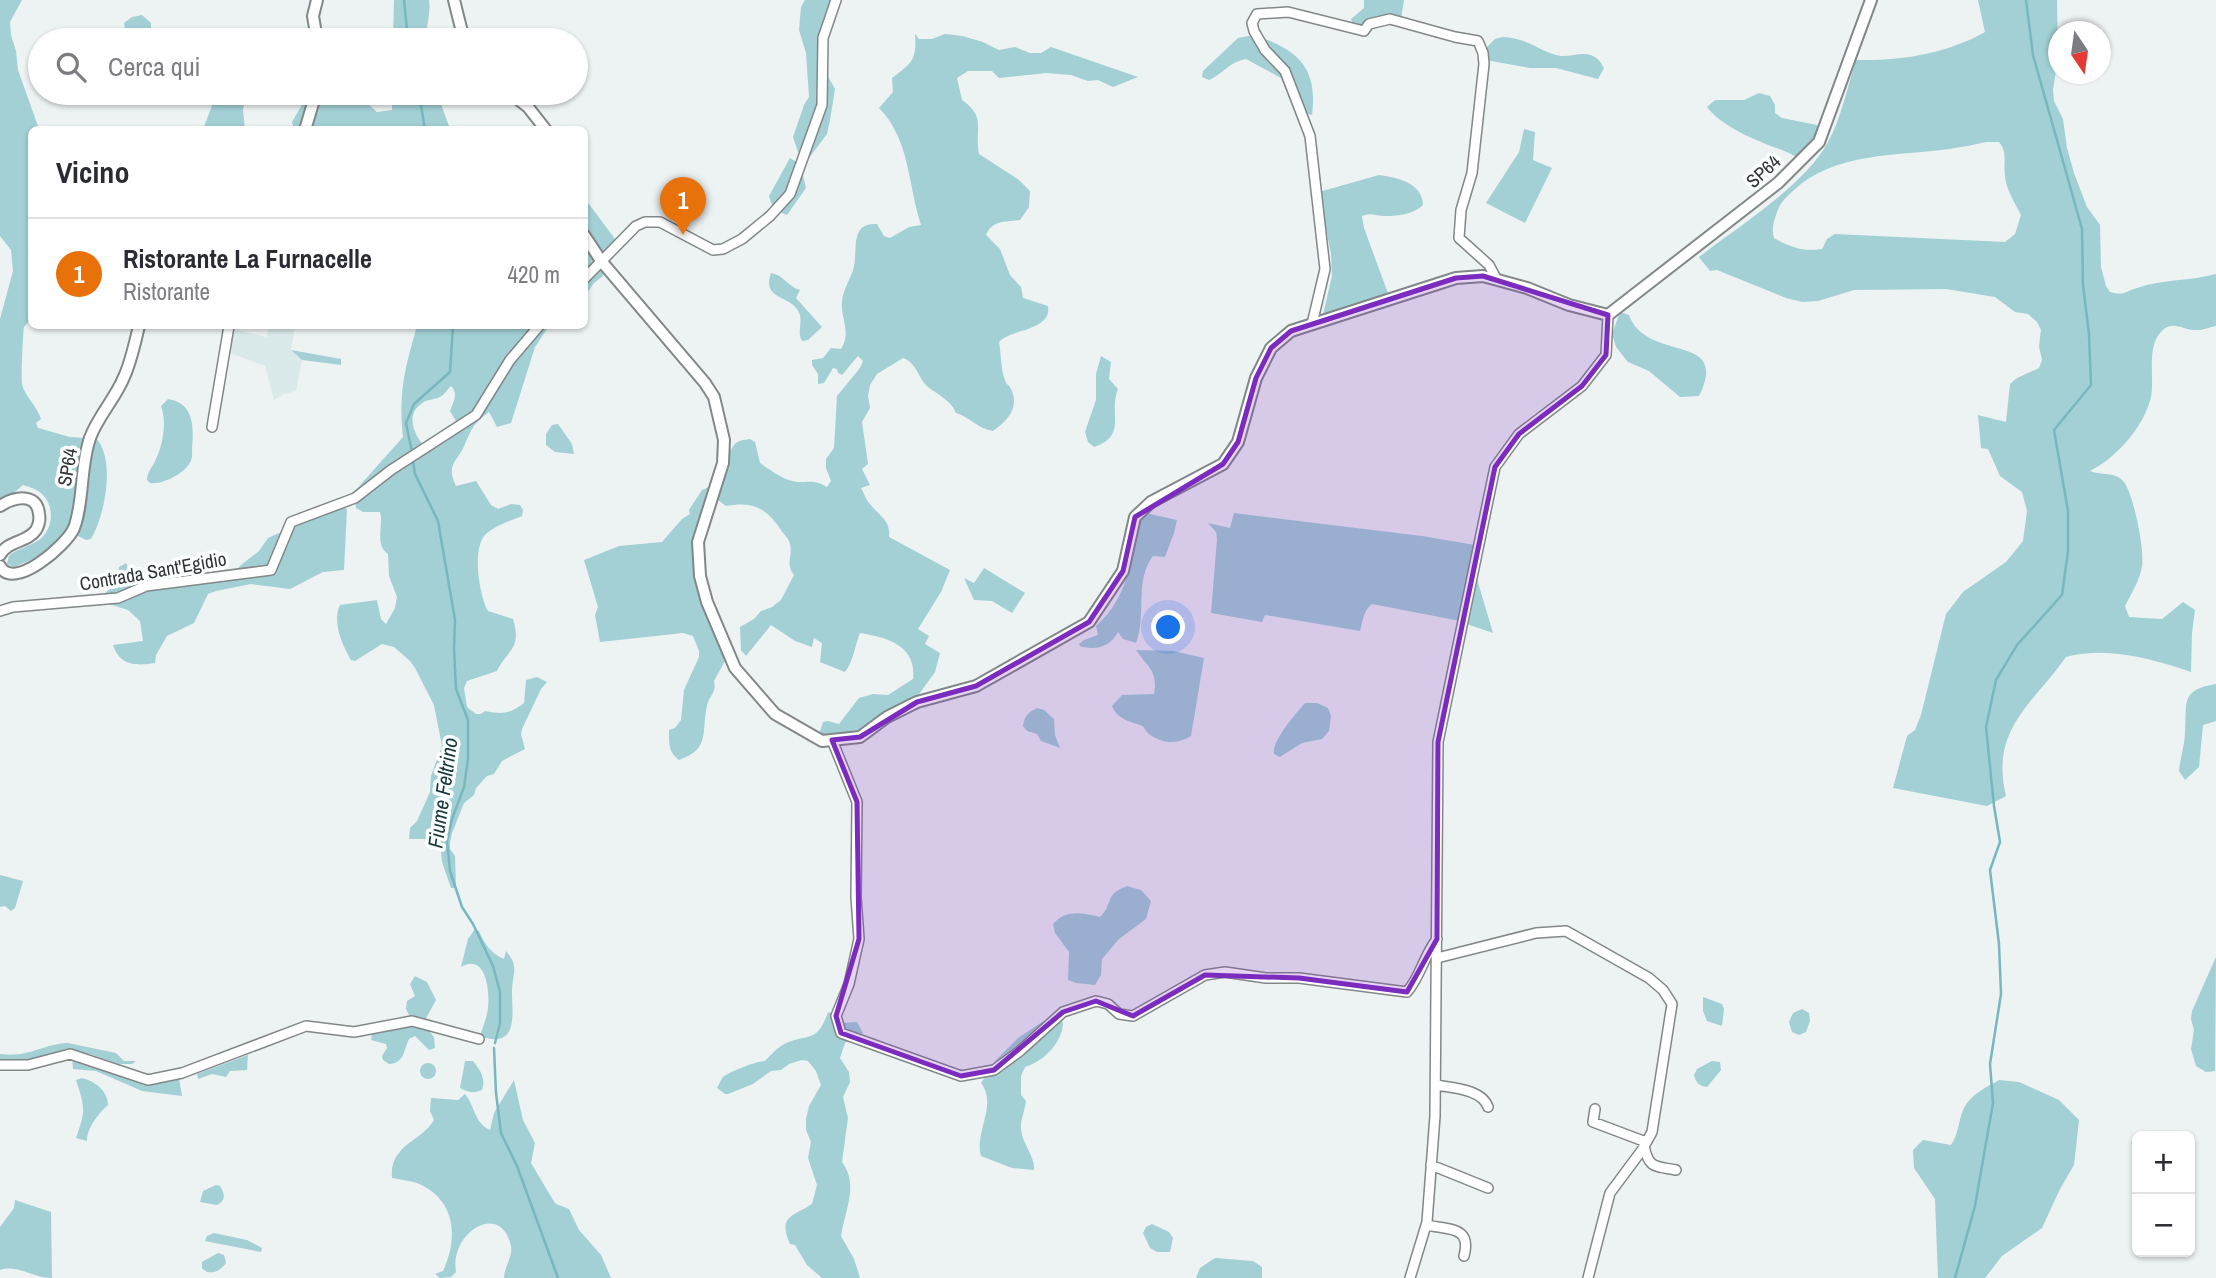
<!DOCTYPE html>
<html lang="it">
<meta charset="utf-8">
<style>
:root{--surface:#fff;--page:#f2f2f3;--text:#2b2b33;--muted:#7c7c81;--line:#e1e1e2;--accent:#983400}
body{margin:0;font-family:"Archivo Narrow",sans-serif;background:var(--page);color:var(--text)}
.controls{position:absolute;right:21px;bottom:21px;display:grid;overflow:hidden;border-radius:10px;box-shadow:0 2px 5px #0004}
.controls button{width:63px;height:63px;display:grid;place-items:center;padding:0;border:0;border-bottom:2px solid var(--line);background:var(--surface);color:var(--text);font:35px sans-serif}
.compass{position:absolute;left:2048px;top:21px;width:63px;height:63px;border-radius:50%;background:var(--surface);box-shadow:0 2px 5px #0004;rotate:167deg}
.you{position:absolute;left:1169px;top:628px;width:24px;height:24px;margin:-18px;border:5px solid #fff;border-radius:50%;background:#1a73e8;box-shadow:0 0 0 10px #1a73e833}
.badge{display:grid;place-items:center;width:46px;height:46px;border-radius:50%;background:var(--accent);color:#fff;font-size:23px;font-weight:700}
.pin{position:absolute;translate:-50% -58px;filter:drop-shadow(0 2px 4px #0008)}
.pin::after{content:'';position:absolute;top:37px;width:24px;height:21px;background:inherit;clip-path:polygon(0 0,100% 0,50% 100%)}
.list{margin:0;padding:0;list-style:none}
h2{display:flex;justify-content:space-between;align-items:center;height:91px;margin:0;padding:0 28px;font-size:30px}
h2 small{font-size:23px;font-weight:400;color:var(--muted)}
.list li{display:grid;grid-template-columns:46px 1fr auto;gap:21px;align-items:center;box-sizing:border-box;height:112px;padding:0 28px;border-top:2px solid var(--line)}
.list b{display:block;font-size:26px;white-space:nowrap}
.list p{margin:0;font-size:23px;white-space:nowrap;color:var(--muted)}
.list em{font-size:23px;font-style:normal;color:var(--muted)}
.icon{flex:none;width:38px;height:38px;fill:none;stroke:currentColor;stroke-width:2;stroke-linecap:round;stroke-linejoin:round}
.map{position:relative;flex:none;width:2216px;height:1278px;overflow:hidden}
.search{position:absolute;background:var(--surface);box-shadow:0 2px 5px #0004;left:28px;top:28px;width:560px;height:77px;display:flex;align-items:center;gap:18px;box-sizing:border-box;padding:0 24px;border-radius:38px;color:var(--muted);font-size:26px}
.panel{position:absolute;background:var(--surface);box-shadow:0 2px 5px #0004;left:28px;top:126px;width:560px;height:203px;border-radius:10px}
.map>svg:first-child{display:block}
.built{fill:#dae9ea}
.green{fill:#a2d0d5;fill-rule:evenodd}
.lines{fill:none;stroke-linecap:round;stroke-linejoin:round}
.stream{stroke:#79b7be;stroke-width:2.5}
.minor-casing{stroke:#828787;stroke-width:12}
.tertiary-casing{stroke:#828787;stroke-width:14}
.minor{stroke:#fff;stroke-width:9}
.tertiary{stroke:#fff;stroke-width:10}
.marked{fill:#7b2cbf;fill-opacity:0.2;stroke:#7b2cbf;stroke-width:5;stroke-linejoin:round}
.labels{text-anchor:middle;stroke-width:7;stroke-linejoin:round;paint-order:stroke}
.street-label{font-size:19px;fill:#323434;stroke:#fcffff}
.water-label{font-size:21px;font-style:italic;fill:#163639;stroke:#fcffff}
</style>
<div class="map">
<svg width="2216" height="1278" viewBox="0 0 2216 1278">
<rect width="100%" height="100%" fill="#edf2f3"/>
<path class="built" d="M269,326h26l-4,24 11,10 -6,31 -12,3 -10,6 -9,-34 -35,-13 3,-24 34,8z"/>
<path class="green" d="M0,0h22l-12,22 1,13 5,16 2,19 21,59 -7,1v188c-1,1 -7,8 -8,9 -1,3 -3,52 -2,57 2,11 15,22 19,35l-5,4 2,5 32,9 16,1 -14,85 -13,18 -26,18 -19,8 -7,-3 2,-8c9,-8 20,-9 30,-16 14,-10 16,-33 4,-45 -5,-6 -14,-8 -20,-10l-23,20v-186l13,-48 -2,-21 -11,-14z
M394,0h35c2,14 -3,26 -3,40h-33z
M805,0h28l-15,35 -1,10 1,14 17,30 -5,31 -3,14 -18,24 -11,-6 -5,-15 11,-32 5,-8 -3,-44 -7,-23 2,-23z
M1364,0h40l-3,19 -39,9 -9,-3 -2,-6 13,-11z
M1978,0h79l1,57 -5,33 1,11 9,18 4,29 7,25 13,34 13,18 1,42 5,19 4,6c14,4 14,0 27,-4 26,-9 53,-7 79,-14v52c-6,1 -15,5 -21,4 -11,0 -21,-9 -31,-1 -19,15 -9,47 -13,68 -7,30 -35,61 -61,74 9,4 22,1 31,8 12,8 24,73 21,87 -2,14 -11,28 -17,40l4,11 33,2 21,-17 12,8 -3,23 -1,39c-39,-13 -83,-26 -125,-15 -34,48 -76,72 -60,139l-19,10 -94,-18 14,-52 8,-6 6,-15 25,-101 17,-22 43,-30 17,-21 4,-30 -5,-19 -22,-16 -12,-27 -7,-1 -3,-33 28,7 4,-38 7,-6 22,-10 3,-8 -3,-14 2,-16 -4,-8 -9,-8 -13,-2 -20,-15 -49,-8 -92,1 -36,11 -16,1 -16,-4 -69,-28 -7,1 -11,-14c40,-31 105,-71 129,-115 13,-23 20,-57 28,-82 44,1 90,-6 129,-28zM1986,142h13c9,11 4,20 6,34 1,14 10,27 16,39l-6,19 -10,8 -170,-8 -8,5 -5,10c-19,3 -32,-2 -48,-11 -3,-9 0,-17 3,-26 3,-9 10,-16 17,-22 41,-38 103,-34 155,-41 12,-2 25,-4 37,-7z
M142,15l9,8v5l-20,9 -6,-7 -1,-7 8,-6z
M915,34l4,5h13l13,-5 17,2 21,6 16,8 16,-3 15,6h11l10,-6 87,30 -25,10 -15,-7 -10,1 -17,-6 -25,-2 -47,5 -7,-7h-24l-11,7 5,22c25,17 12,29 17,54l40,26 11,11 -1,16 -9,13c-14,2 -28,0 -34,15l14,14 10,26 11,12 2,11 25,8c4,25 -38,23 -49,36 2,10 2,29 6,38 3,8 2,1 6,9 9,19 -4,32 -18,42 -15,-2 -23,-14 -37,-18 -5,-13 -18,-18 -28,-26 -10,-9 -11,-24 -25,-29l-26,16 -7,11 -2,11 2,12 -8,14 6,42 -6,5 8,16 -9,3c3,5 5,12 9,16 9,12 21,16 19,33l61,33 -9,22 -23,37 11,7 -4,8 15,9 -5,19 -18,25 -58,35 -36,5 -4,-3 4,-12 5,-1 11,3 20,-26 14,-4 15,1 25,-16c4,-33 -26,-42 -53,-46 -6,15 -6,27 -15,39l-25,-10 2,-19 -8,-5 -2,9 -17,-6 -24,-16 -25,31 -5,-6 -1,-23 14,-8 7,-8 11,-4 9,-7 13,-25c-9,-12 -1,-18 -4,-31 -1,-6 -6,-9 -9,-14 -15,-22 -28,-29 -55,-24l-8,-6c3,-14 8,-45 16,-55 4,-5 10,-5 16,-6l5,3 5,21c10,7 25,18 38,19 13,0 17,-2 29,5l4,-6 -5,-13v-9l8,-11 3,-52 23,-28 3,-7 -5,-5 -16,19 -4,-2 -1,-4 -4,-1 -9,15 -6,1v-10l-6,-9v-5l11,-2 8,-10 10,1c11,-17 -1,-31 1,-48 1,-11 8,-21 11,-31 6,-17 -5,-48 24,-46l7,12 6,2 19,-11 12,-2c-13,-39 -11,-86 -42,-117l14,-16 -1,-14c20,-15 25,-18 23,-44z
M1254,35c44,15 64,32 58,80l-18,-5 -13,-32 -35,-19c-19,4 -21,14 -37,21l-7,-3 1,-6 35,-33z
M1503,37c26,1 38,16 58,19 11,1 21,-5 32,0 6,3 8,7 11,12l-6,11 -42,-11h-26l-50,-9 -4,-14 11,2 8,-8z
M217,93h29l-3,17 2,19h-42z
M305,93h10l-12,36 -10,-3 -1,-4 11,-19z
M349,93h15l6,13 7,6 15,-2v-17h45l13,36 -139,1 4,-24c11,-5 23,-7 34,-13z
M1759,93l11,3 5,9v8l7,5 35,7 2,8 -19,27c-12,-10 -27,-12 -41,-19 -16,-6 -42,-20 -52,-34l8,-7h29z
M1524,129l11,3 -2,28 19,8 -27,55 -39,-20 33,-51z
M790,158l10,6 6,24 -19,27c-11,-4 -15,-7 -18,-19z
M1379,175c17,2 44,8 44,30 -9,9 -25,11 -38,11 -9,0 -14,-4 -23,0l2,12 25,68 -67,23 10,-43 -1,-22 -12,-62z
M584,202l5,2 26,35 -14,16 -16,-27z
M584,239l20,31 -1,6 -9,7 -7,10 -2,-1z
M771,273c13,2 17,14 29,17l-4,8 26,29 -14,13 -6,1c-6,-11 3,-21 -5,-32 -10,-14 -35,-10 -26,-36z
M1620,312l9,3c18,49 102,16 70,81l-19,1 -31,-26 -21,-9 -12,-15 -4,-13z
M417,326h132l-14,21 -24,76 -14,4 -8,-15c-16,12 -17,16 -24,32 -7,18 -20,19 -9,42l20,-5 15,24 7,4 13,-5 9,1 3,5 -1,6c-12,5 -25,9 -35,17 -16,12 -8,63 1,78l25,8c9,30 -5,30 -16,52l-30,10 -3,7 3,19 9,7h5l4,-3c16,3 24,4 39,-8l2,-23 11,-3 10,5 -6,7 -19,40 -1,5 4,15 -23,12 -8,13 -7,2 -11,12 -2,7 -10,8 -12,30 -2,10v6l5,7 1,32h-5l-9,-26 -2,-23h-31l1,-11 7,-7 13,-29 1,-16 11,-30 -8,-41 -19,-37 -5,-7 -16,-14 -12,-3 -27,17 -4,-1c-9,-15 -19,-38 -11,-55l37,-5 4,19 5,5 9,-16 2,-11 -8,-21 -1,-22c-14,-10 -4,-28 -8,-42h-17l-7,-4 -2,-16 49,-55c-5,-44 2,-69 14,-111zM451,386c8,8 2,16 -1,25l7,12 -34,22c-11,-14 -18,-34 3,-44 6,-2 12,-2 17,-6 3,-3 5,-6 8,-9z
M291,350l50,9v6l-39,-5z
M1101,356l10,6 -2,17 9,10c-10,23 10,47 -24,58l-6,-5 -3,-10 11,-32v-26z
M168,399c26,4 26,28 24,49 0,6 1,11 -3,16 -6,10 -27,21 -39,19l-3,-3c0,-8 6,-13 9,-21 7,-15 11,-37 5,-53z
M558,424l14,20 2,10 -19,-2 -9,-7v-11l6,-9z
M96,438c20,22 9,77 -5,101l-5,1 -8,-4 11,-71z
M713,485c-7,16 -16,34 -19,52 -6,41 18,84 32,122l-12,22c3,12 -5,14 -7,25 -6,25 4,43 -28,54 -11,-8 -10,-17 -10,-30l6,-2 6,-8 3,-30 15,-33v-6l-6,-15 -10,-3 -83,9 -5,-27 3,-8 -14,-47 35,-14 43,-4 20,-23 8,-5 -1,-4 13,-20z
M337,505l10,4 -3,61 -21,2 -33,17 -39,-5 -35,7 -8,3 -14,29 -27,13 -11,19 -1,8c-19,3 -35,3 -42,-18l30,-4 -3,-20 -12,-11 -25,-8 -1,-6c11,-10 17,-12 17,-29l7,-4 9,19c19,-5 44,-9 59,3l37,-9 10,-11 18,-14 9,-13 11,-5 4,1 16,-14z
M1146,513l31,7 -3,13 -9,24 -12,-1c-19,24 -6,60 -17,87l-13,-4 -5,-7c-8,15 -22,19 -38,14l-1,-2 5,-4 14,-5 -2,-9c32,-28 36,-67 43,-107z
M1234,513l188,23 53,9 -15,76 -88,-17c-9,7 -9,17 -12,27l-95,-16 -3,7 -51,-9 6,-74 -1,-7 -8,-9 22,5z
M984,568l41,25 -13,20 -20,-12 -18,-1 -10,-22 10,5z
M1477,579l16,54 -26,-9z
M1136,650l37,1 31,7 -13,78c-14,9 -30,8 -43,-3 -4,-4 -3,-6 -8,-8 -11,-4 -23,-6 -28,-19l10,-11 32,-1c4,-24 -6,-26 -18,-44z
M2216,684v37l-13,4 -4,42 -14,13 -6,-9c1,-13 6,-26 6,-39 2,-30 -5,-42 31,-48z
M1305,703h12l11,5 3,8 -2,15 -7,8 -20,4 -22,14 -6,-3c-3,-12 22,-41 31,-51z
M1037,708l7,2 10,9 1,16 5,13 -19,-7 -4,-7 -10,-3 -4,-5c1,-10 6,-14 14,-18z
M0,875l23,6 -8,27 -4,3 -6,-5 -5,1z
M1127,886l14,4 10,11 -5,18 -27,20 -17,20 -1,16 -6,10 -19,-2 -8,-3 1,-28 -14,-19 -2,-9c13,-15 30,-11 47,-7 14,-13 3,-22 27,-31z
M475,929l4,2c5,12 12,23 25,28l2,-8c14,16 6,23 6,41 0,22 7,58 -32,44 3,-9 7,-19 8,-28 2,-17 -2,-56 -27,-41l7,-28z
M2216,957l-1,114 -9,1 -10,-6 -5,-17 3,-19 -3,-11 1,-8z
M415,976l12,6 9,18 -12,22 -13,-3 -5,-10 1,-8 8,-5 -5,-12z
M1703,997l19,7 2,5 -2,17 -15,-5 -4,-10z
M1802,1009l7,4 1,8 -4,11 -7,3 -7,-3 -3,-10 4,-9z
M828,1012l6,2 7,9 16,-1 6,11 -18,10 -5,15 9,14 1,10 -7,15 5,21 -6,44c17,23 3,48 -1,74l13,23 6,19h-38l-15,-13 -12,-20 -5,-1c-13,-28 4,-28 22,-40l5,-19 -9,-27 3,-16 -5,-12v-11l3,-13 12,-21 -5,-14 -8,-10 -6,-1 -13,4 -8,6 -10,1 -18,13 -25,10h-3l-8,-6c2,-3 4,-9 6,-11 6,-5 34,-16 42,-16 5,-5 10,-11 16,-15 25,-15 35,1 47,-34z
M1058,1016l5,7c-1,20 -19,38 -38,44l-4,9v19l5,6c-1,9 -6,20 -5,29 2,15 14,26 13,40l-22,-2 -31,-12c-7,-24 17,-51 0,-73l14,-22 23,-23 24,-16z
M415,1025l10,1 9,11 1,11 -6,2 -14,-14 -6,3c-6,12 -4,24 -20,25l-6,-4 -1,-4 5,-8 -1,-4 -15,-4 1,-6z
M68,1043l48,10 8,8h12l-4,3h-13l-29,-10 -23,-4 -38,11h-29v-7c29,4 42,-10 68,-11z
M248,1055l-1,15 -17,1 -4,6 -14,-3 -14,5 -1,-5z
M72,1057l76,25 31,-4 3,18 -40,-5 -46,-20 -23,-2z
M465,1061h8c7,9 13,17 9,29 -11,4 -13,2 -22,-2z
M1712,1061l8,1 1,8 -14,17c-8,-1 -11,-4 -13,-12l3,-6z
M420 1071a8 8 0 1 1 16 0a8 8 0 1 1-16 0Z
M82,1078c13,3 26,13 26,27 -10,9 -21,23 -21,36l-11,-3c10,-28 9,-30 0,-58z
M514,1080l9,40 12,23 -4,20 22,37 3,4 13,5 10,21 22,25 10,23h-107c0,-11 9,-21 7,-32 -10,-46 -62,-13 -55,26l-5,5 -11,1 -5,-4 8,-3c14,-30 14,-66 -18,-84 -9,-6 -22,-7 -33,-9 -3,-33 29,-36 42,-58l-4,-9 1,-13 27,2 7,-6c10,12 9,29 25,36l4,-17z
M1999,1080l20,2 40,18 20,20 -5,45 -14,24 -18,39 -40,28 -17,22h-47l-3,-79 -21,-31 -1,-18 10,-10 28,5c9,-14 7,-25 13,-37 7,-14 23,-21 35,-28z
M216,1185l4,1c5,8 6,14 -3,19l-17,-3 3,-11z
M15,1200l36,12 1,66c-19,0 -34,-14 -52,-8v-43l14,-19z
M1152,1224l17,8 4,6 -3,14h-13l-7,-4 -7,-15 3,-6z
M214,1233l33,7 15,8 -1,4 -56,-11 2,-5z
M218,1253l6,2 2,8c-6,8 -16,14 -24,5v-6z
M1215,1258l38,3 9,6v11h-66l4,-10z"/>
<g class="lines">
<path class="stream" d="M404,0l4,40
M419,93l6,37
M412,452l-6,-29 8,-19 36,-32 3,-46
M413,461l2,13 23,47 17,99 -1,28 2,41 12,31v39l-4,28 -12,32 -5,22 3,30 12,36 11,17 20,42 7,26v31l-5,20
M494,1048l2,45 5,40 16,33 41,112
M1955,1278l20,-72 18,-103 -3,-39 11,-70 -2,-50 -9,-74 10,-28 -6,-36 -8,-79 10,-47 21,-35 45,-50 6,-44v-40l-14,-81 37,-45 -2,-51 -6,-49 -1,-56 -49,-174 -7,-55"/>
<g class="minor-casing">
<path id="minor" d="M584,279l52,-53 9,-4h15l53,28 10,-1 19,-10 28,-23 20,-22 32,-89 1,-67 13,-38
M1312,324l13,-55 -15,-133 -25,-65 -20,-21 -11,-19 -2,-8 5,-9 31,-2 76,19 5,-7 21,-5 65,18 23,4 5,12 1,11 -12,109 -11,37 -2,28 30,27 8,15
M212,427l17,-101
M0,611l13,-4 105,-9 28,-12 125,-16 20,-48 64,-24 36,-28 85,-55 34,-55 29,-34
M832,740l25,62 -1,95 3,42 -10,45 -13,32 5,17 120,43 33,-6 26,-19 43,-39 33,-11 12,3 11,10 14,2 72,-41 20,-3 41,6h33l108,14c14,-16 17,-37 30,-53
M1437,958l99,-25 30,-2 83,47 14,12 9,14 -20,128 -10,18 -32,43 -22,85
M0,1065h28l42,-11 78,26 34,-7 124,-47 48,6 58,-11 67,18
M1436,1085c16,3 46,4 52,22
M1595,1109l-2,13 53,20
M1644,1146c5,23 11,20 32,24
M1431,1165l57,23
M1426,1225c23,5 46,1 38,31
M1410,1278l17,-56 8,-106 3,-374 25,-121 32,-154 24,-33 63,-48 24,-31 2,-40"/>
</g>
<g class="tertiary-casing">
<path id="tertiary" d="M317,0l-4,16 4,24
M454,0l10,40
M510,93l18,14 18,23
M305,130l11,-37
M584,235l18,27 103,121 9,14 10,43 -1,23 -25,79 2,34 7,26 28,66 40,46 47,27 38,-4 27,-20 30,-15 59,-16 113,-64 34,-51 12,-54 16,-15 72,-38 15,-22 18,-64 15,-30 20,-17 165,-53 27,-2 44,12 42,17 39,10 170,-132 41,-41 52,-142
M0,506c14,-9 37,-14 39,8 1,5 0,11 -3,16 -9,13 -28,10 -36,25
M0,566c13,26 67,-21 74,-38 10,-26 6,-61 16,-90 8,-22 25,-39 34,-61 7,-15 11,-35 15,-51"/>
</g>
<use href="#minor" class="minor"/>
<use href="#tertiary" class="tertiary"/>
</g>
<path class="marked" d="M1483,276l125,39 -2,40 -24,31 -63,48 -24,33 -57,275 -1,197 -30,53 -108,-14 -94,-3 -72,41 -37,-15 -33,11 -69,58 -33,6 -120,-43 -5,-17 23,-77 -2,-137 -25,-62 28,-3 57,-35 59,-16 113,-64 34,-51 12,-54 88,-53 15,-22 18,-64 15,-30 20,-17 165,-53z"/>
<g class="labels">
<g class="street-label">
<text transform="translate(1763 171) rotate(-42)" y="7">SP64</text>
<text transform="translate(67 467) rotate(-80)" y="7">SP64</text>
<text transform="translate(153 571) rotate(-10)" y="7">Contrada Sant'Egidio</text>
</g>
<g class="water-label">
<text transform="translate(443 793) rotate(-82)" y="7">Fiume Feltrino</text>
</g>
</g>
</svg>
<div class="controls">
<button>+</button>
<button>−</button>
</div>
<svg class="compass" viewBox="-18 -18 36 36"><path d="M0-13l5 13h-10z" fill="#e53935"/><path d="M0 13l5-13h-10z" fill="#7c7c81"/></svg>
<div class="you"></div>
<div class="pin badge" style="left:683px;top:235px;background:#e8710a">1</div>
<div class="search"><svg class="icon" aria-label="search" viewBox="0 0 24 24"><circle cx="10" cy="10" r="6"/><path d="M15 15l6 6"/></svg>Cerca qui</div>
<section class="panel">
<h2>Vicino<small></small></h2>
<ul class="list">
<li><span class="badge" style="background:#e8710a">1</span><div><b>Ristorante La Furnacelle</b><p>Ristorante</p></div><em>420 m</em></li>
</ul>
</section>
</div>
